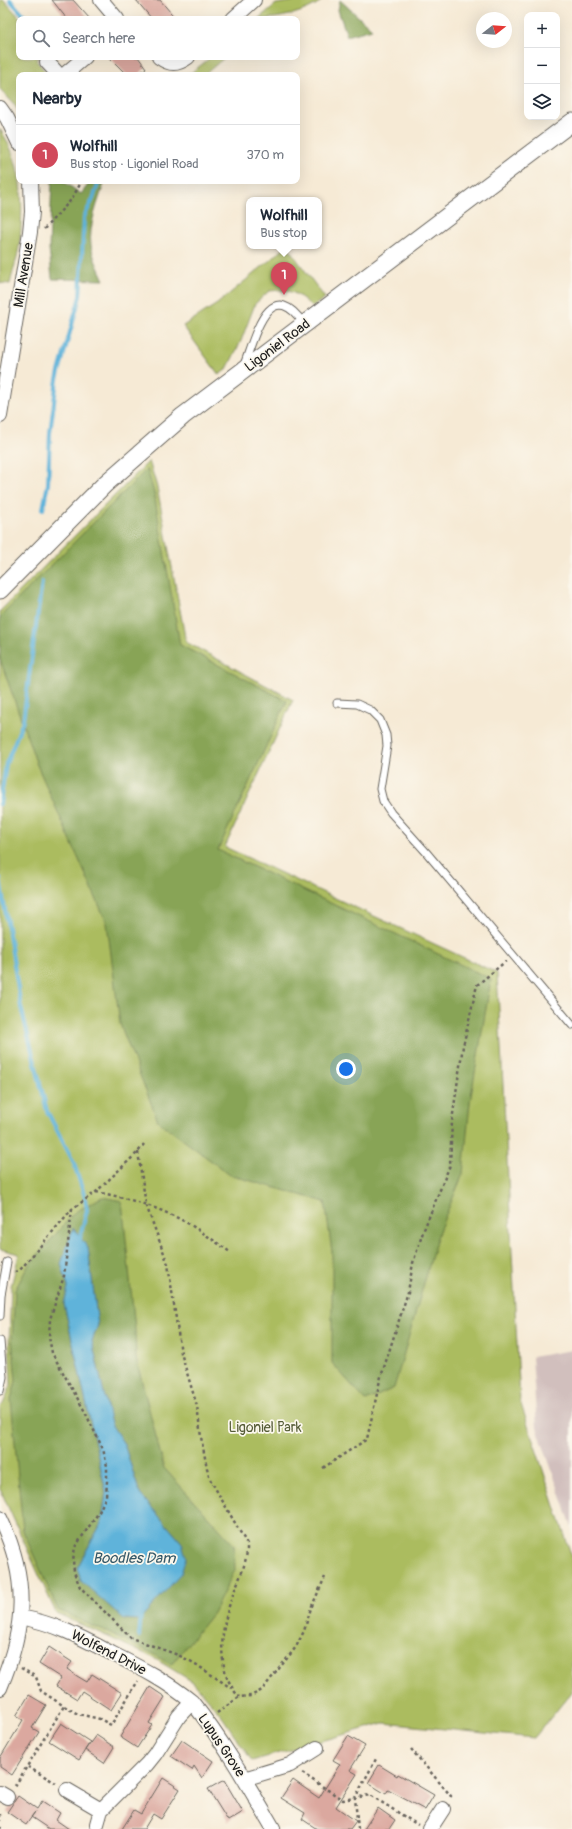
<!DOCTYPE html>
<meta charset="utf-8">
<style>
:root{--surface:#fff;--page:#f6f6f7;--text:#1f2937;--muted:#747a83;--line:#e0e1e3;--accent:#d1495b}
body{margin:0;font-family:Pangolin,sans-serif;background:var(--page);color:var(--text)}
.controls{position:absolute;right:12px;top:12px;display:grid;overflow:hidden;border-radius:8px;box-shadow:0 4px 16px #0002}
.controls button{width:36px;height:36px;display:grid;place-items:center;padding:0;border:0;border-bottom:1px solid var(--line);background:var(--surface);color:var(--text);font:20px sans-serif}
.compass{position:absolute;left:476px;top:12px;width:36px;height:36px;border-radius:50%;background:var(--surface);box-shadow:0 4px 16px #0002;rotate:73deg}
.you{position:absolute;left:346px;top:1069px;width:14px;height:14px;margin:-10px;border:3px solid #fff;border-radius:50%;background:#1a73e8;box-shadow:0 0 0 6px #1a73e833}
.badge{display:grid;place-items:center;width:26px;height:26px;border-radius:50%;background:var(--accent);color:#fff;font-size:13px;font-weight:700}
.pin{position:absolute;translate:-50% -33px;filter:drop-shadow(0 1px 2px #0008)}
.pin::after{content:'';position:absolute;top:21px;width:14px;height:12px;background:inherit;clip-path:polygon(0 0,100% 0,50% 100%)}
.popup{position:absolute;left:246px;top:197px;width:76px;height:52px;box-sizing:border-box;display:grid;place-content:center;border-radius:8px;background:var(--surface);filter:drop-shadow(0 1px 3px #0005);font-size:13px;white-space:nowrap;color:var(--muted)}
.popup b{font-size:15px;color:var(--text)}
.popup::after{content:'';position:absolute;left:50%;top:100%;margin-left:-8px;border:8px solid transparent;border-top-color:var(--surface)}
.list{margin:0;padding:0;list-style:none}
h2{display:flex;justify-content:space-between;align-items:center;height:52px;margin:0;padding:0 16px;font-size:17px}
h2 small{font-size:13px;font-weight:400;color:var(--muted)}
.list li{display:grid;grid-template-columns:26px 1fr auto;gap:12px;align-items:center;box-sizing:border-box;height:60px;padding:0 16px;border-top:1px solid var(--line)}
.list b{display:block;font-size:15px;white-space:nowrap}
.list p{margin:0;font-size:13px;white-space:nowrap;color:var(--muted)}
.list em{font-size:13px;font-style:normal;color:var(--muted)}
.icon{flex:none;width:22px;height:22px;fill:none;stroke:currentColor;stroke-width:2;stroke-linecap:round;stroke-linejoin:round}
.map{position:relative;flex:none;width:572px;height:1829px;overflow:hidden}
.search{position:absolute;background:var(--surface);box-shadow:0 4px 16px #0002;left:16px;top:16px;width:284px;height:44px;display:flex;align-items:center;gap:10px;box-sizing:border-box;padding:0 14px;border-radius:8px;color:var(--muted);font-size:15px}
.panel{position:absolute;background:var(--surface);box-shadow:0 4px 16px #0002;left:16px;top:72px;width:284px;height:112px;border-radius:8px}
.map>svg:first-child{display:block}
.industrial{fill:#d1bfbd}
.green{fill:#abbc5f;stroke:#646c3e}
.forest{fill:#88a456;stroke:#526039;fill-rule:evenodd}
.water{fill:#5eb3da;stroke:#3d687b}
.lines{fill:none;stroke-linecap:round;stroke-linejoin:round}
.stream{stroke:#5eb3da;stroke-width:4}
.building{fill:#dba89f}
.service-casing{stroke:#68645d;stroke-width:9}
.minor-casing{stroke:#68645d;stroke-width:16}
.tertiary-casing{stroke:#68645d;stroke-width:19}
.path{stroke:#68645d;stroke-width:2.5;stroke-dasharray:3 3;stroke-linecap:butt}
.service{stroke:#fff;stroke-width:7}
.minor{stroke:#fff;stroke-width:14}
.tertiary{stroke:#fff;stroke-width:17}
.labels{text-anchor:middle;stroke-width:3.5;stroke-linejoin:round;paint-order:stroke}
.street-label{font-size:14px;fill:#1c1c1c;stroke:#fbf7ec}
.park-label{font-size:14px;fill:#555c37;stroke:#fbf7ec}
.water-label{font-size:15px;font-style:italic;fill:#365868;stroke:#fbf7ec}
</style>
<div class="map">
<svg width="572" height="1829" viewBox="0 0 572 1829">
<rect width="100%" height="100%" fill="#fbf7ec"/>
<filter id="ink" filterUnits="userSpaceOnUse"><feTurbulence type="fractalNoise" baseFrequency=".025" numOctaves="2"/><feDisplacementMap in="SourceGraphic" scale="8" xChannelSelector="R" yChannelSelector="G"/><feConvolveMatrix kernelMatrix="1 2 1 2 8 2 1 2 1" color-interpolation-filters="sRGB"/></filter>
<filter id="wash" filterUnits="userSpaceOnUse"><feTurbulence type="fractalNoise" baseFrequency=".012" numOctaves="4" result="noise"/><feDisplacementMap in="SourceGraphic" scale="16" xChannelSelector="R" yChannelSelector="G"/><feGaussianBlur stdDeviation="0.9" result="paint"/><feColorMatrix in="noise" values="0 0 0 0 0 0 0 0 0 0 0 0 0 0 0 0 0 1.4 0 .05"/><feComposite in="paint" operator="in"/></filter>
<g filter="url(#wash)">
<rect width="100%" height="100%" fill="#f6ead5"/>
<path class="industrial" d="M572,1350v177l-35,-99 -5,-71z"/>
<path class="green" d="M0,0h4l17,19h-2v38h21l-4,3 12,15h-29v37l-5,-8 -14,-15z
M302,0h21c-18,13 -43,19 -65,19l18,-15z
M211,57h14l-21,18h-29l16,-2z
M0,129c22,33 24,71 20,110 -1,15 -7,30 -10,45l-10,-1z
M287,246l38,52 -13,9c-15,-15 -22,-18 -43,-16l-14,13 -14,37 -14,28 -8,6 -36,-49 34,-22z
M149,461l8,26 29,155 107,58 -68,147 272,126 23,428 52,156v135l-38,46 -150,-15 -132,38 -33,-49 -26,-30 -41,-25 -96,-44 -56,-124v-82l3,-3 8,-19 -2,-43 2,-56 8,-32 -19,-5v-638z"/>
<path class="forest" d="M340,0l32,29 -25,7 -9,-26z
M52,181h11l18,13 10,-13h14c-6,18 -17,45 -14,64 2,12 8,24 13,35l-52,-1 -3,-31z
M147,469l7,24 26,152 107,56 -69,149 273,129 -21,123 -7,72 -24,57 -45,157 -28,13 -34,-38v-111l-7,-50 -95,-27 -72,-54 -38,-97 -13,-101 -70,-158 -37,-106v-42z
M102,1197l20,4 13,128 1,29 28,110 70,77 1,25 -22,43 -42,52 -17,-11 -96,-44 -35,-79 -12,-132 5,-18 -4,-41 3,-50 13,-24 47,-54zM73,1228l15,20 10,77 -6,16 19,84 13,19 16,50 42,49 -105,25 25,-46 4,-30 -42,-188 4,-17 -7,-23z"/>
<path class="water" d="M73,1228l15,20 10,77 -6,16 19,83 13,20 16,50 42,49 4,14 -5,17 -42,46 -15,-1 -43,-38 -4,-13 25,-46 4,-30 -42,-188 4,-17 -7,-23z"/>
<g class="lines">
<path class="stream" d="M10,0l17,19
M43,509l5,-25 2,-51 7,-54 23,-83 4,-79 9,-18 6,-18
M0,804l6,-40 17,-43 19,-139
M0,879l21,128 26,104 26,50 11,33 3,16 -7,27v5
M139,1636l2,-22"/>
</g>
<g id="blocks">
<path class="building" d="M52,0h21l17,19h-23z
M136,0h24l16,19h-24z
M109,57h29l8,11 -9,7h-10z
M49,1647l23,15 -5,7 10,7 10,6 5,-8 30,19 -11,17 -29,-19 -5,8 -21,-13 5,-8 -22,-14z
M150,1687l15,10 -16,26 3,2 -15,23 -17,-11z
M29,1695l17,10 -14,23 7,4 -27,43 -12,-8v-9l23,-38 -7,-4z
M61,1723l29,19 -11,18 -30,-19z
M96,1735l18,12 -10,16 -19,-13z
M348,1736l17,10 -15,24 7,4 -21,33 20,14 -6,8h-33l-15,-10 3,-6 -24,-15 12,-18 26,18 21,-34 -7,-4z
M182,1740l31,21 -11,17 -8,-12 -2,4 -21,-14z
M379,1765l18,11 1,-2 36,21 -9,15 -37,-20 -2,4 -18,-11z
M163,1778l17,11 -19,30 -8,-5 -9,15h-22l12,-19 7,4z
M224,1780l19,32 -15,9 -20,-32z
M18,1796l19,13 5,-8 18,12 -4,7 13,9h-20l-18,-12 4,-5 -9,13 -19,-13z
M378,1808l17,12 -6,9h-25z"/>
</g>
</g>
<g filter="url(#ink)">
<use href="#blocks" fill-opacity="0" stroke="#68645d" stroke-width="1"/>
<g class="lines">
<g class="service-casing">
<path id="service" d="M244,365c11,-29 25,-91 60,-41
M337,703l20,1 13,6 10,10 6,15 1,11 -7,43 3,12 8,12 35,39 146,173
M0,1316l1,-21 6,-33
M0,1341l3,36 -3,14"/>
</g>
<g class="minor-casing">
<path id="minor" d="M101,0l16,19
M233,19l21,-19
M159,57c11,8 18,8 29,0
M47,62l12,13
M64,75l21,-18
M0,108l7,10 12,25
M0,416l30,-184 2,-20 -1,-31
M0,1518c29,61 26,109 0,170
M20,1617c37,7 60,20 93,37 28,14 55,28 79,48
M244,1779l46,-14 27,-17
M67,1790l34,20
M0,1793l7,4
M97,1824l4,-14 46,-46 8,-10 24,-38 13,-14c31,39 56,83 81,126l-1,1
M430,1829l13,-20"/>
</g>
<g class="tertiary-casing">
<path id="tertiary" d="M0,590l105,-106 78,-68 389,-294"/>
</g>
<path class="path" d="M44,229l27,-29 11,-19
M138,1152l8,53 22,59 13,89 16,53 4,31 6,31 3,11 37,65c1,20 -10,38 -16,56 -11,32 -15,71 8,97
M96,1192c33,6 65,16 93,32 15,9 28,19 41,28
M72,1209l-8,67 -14,43 -1,18 3,16 32,57 19,39 4,17v15l-1,15 -7,16 -24,35 -2,13 1,12 6,15 51,51 47,17 16,8 37,25
M15,1272l5,-2 52,-61 24,-17 42,-40 6,-8
M323,1468l44,-29 13,-59 28,-88 5,-29 10,-31 27,-67 2,-44 5,-35 6,-40 14,-61 29,-24
M21,1668l15,9 5,14 23,15 14,8 22,5 11,6 27,-44
M217,1713l22,-16 12,-1 11,-6 34,-43 8,-16 7,-23 14,-31
M411,1749l40,47 -1,3
M28,1767l28,16
M302,1773l41,27 27,-5 48,30
M15,1786l49,-80
M0,1814v7
M0,1827l3,2
M358,1829l-3,-31 21,-39"/>
<use href="#service" class="service"/>
<use href="#minor" class="minor"/>
<use href="#tertiary" class="tertiary"/>
</g>
</g>
<g class="labels">
<g class="street-label">
<text transform="translate(23 275) rotate(-81)" y="5">Mill Avenue</text>
<text transform="translate(277 345) rotate(-37)" y="5">Ligoniel Road</text>
<text transform="translate(109 1652) rotate(27)" y="5">Wolfend Drive</text>
<text transform="translate(222 1745) rotate(56)" y="5">Lupus Grove</text>
</g>
<g class="park-label">
<text x="265" y="1432">Ligoniel Park</text>
</g>
<g class="water-label">
<text x="134" y="1563">Boodles Dam</text>
</g>
</g>
</svg>
<div class="controls">
<button>+</button>
<button>−</button>
<button><svg class="icon" aria-label="layers" viewBox="0 0 24 24"><path d="M12 4l9 5-9 5-9-5zM3 14l9 5 9-5"/></svg></button>
</div>
<svg class="compass" viewBox="-18 -18 36 36"><path d="M0-13l5 13h-10z" fill="#e53935"/><path d="M0 13l5-13h-10z" fill="#747a83"/></svg>
<div class="you"></div>
<div class="pin badge" style="left:284px;top:295px">1</div>
<div class="popup"><b>Wolfhill</b>Bus stop</div>
<div class="search"><svg class="icon" aria-label="search" viewBox="0 0 24 24"><circle cx="10" cy="10" r="6"/><path d="M15 15l6 6"/></svg>Search here</div>
<section class="panel">
<h2>Nearby<small></small></h2>
<ul class="list">
<li><span class="badge">1</span><div><b>Wolfhill</b><p>Bus stop · Ligoniel Road</p></div><em>370 m</em></li>
</ul>
</section>
</div>
